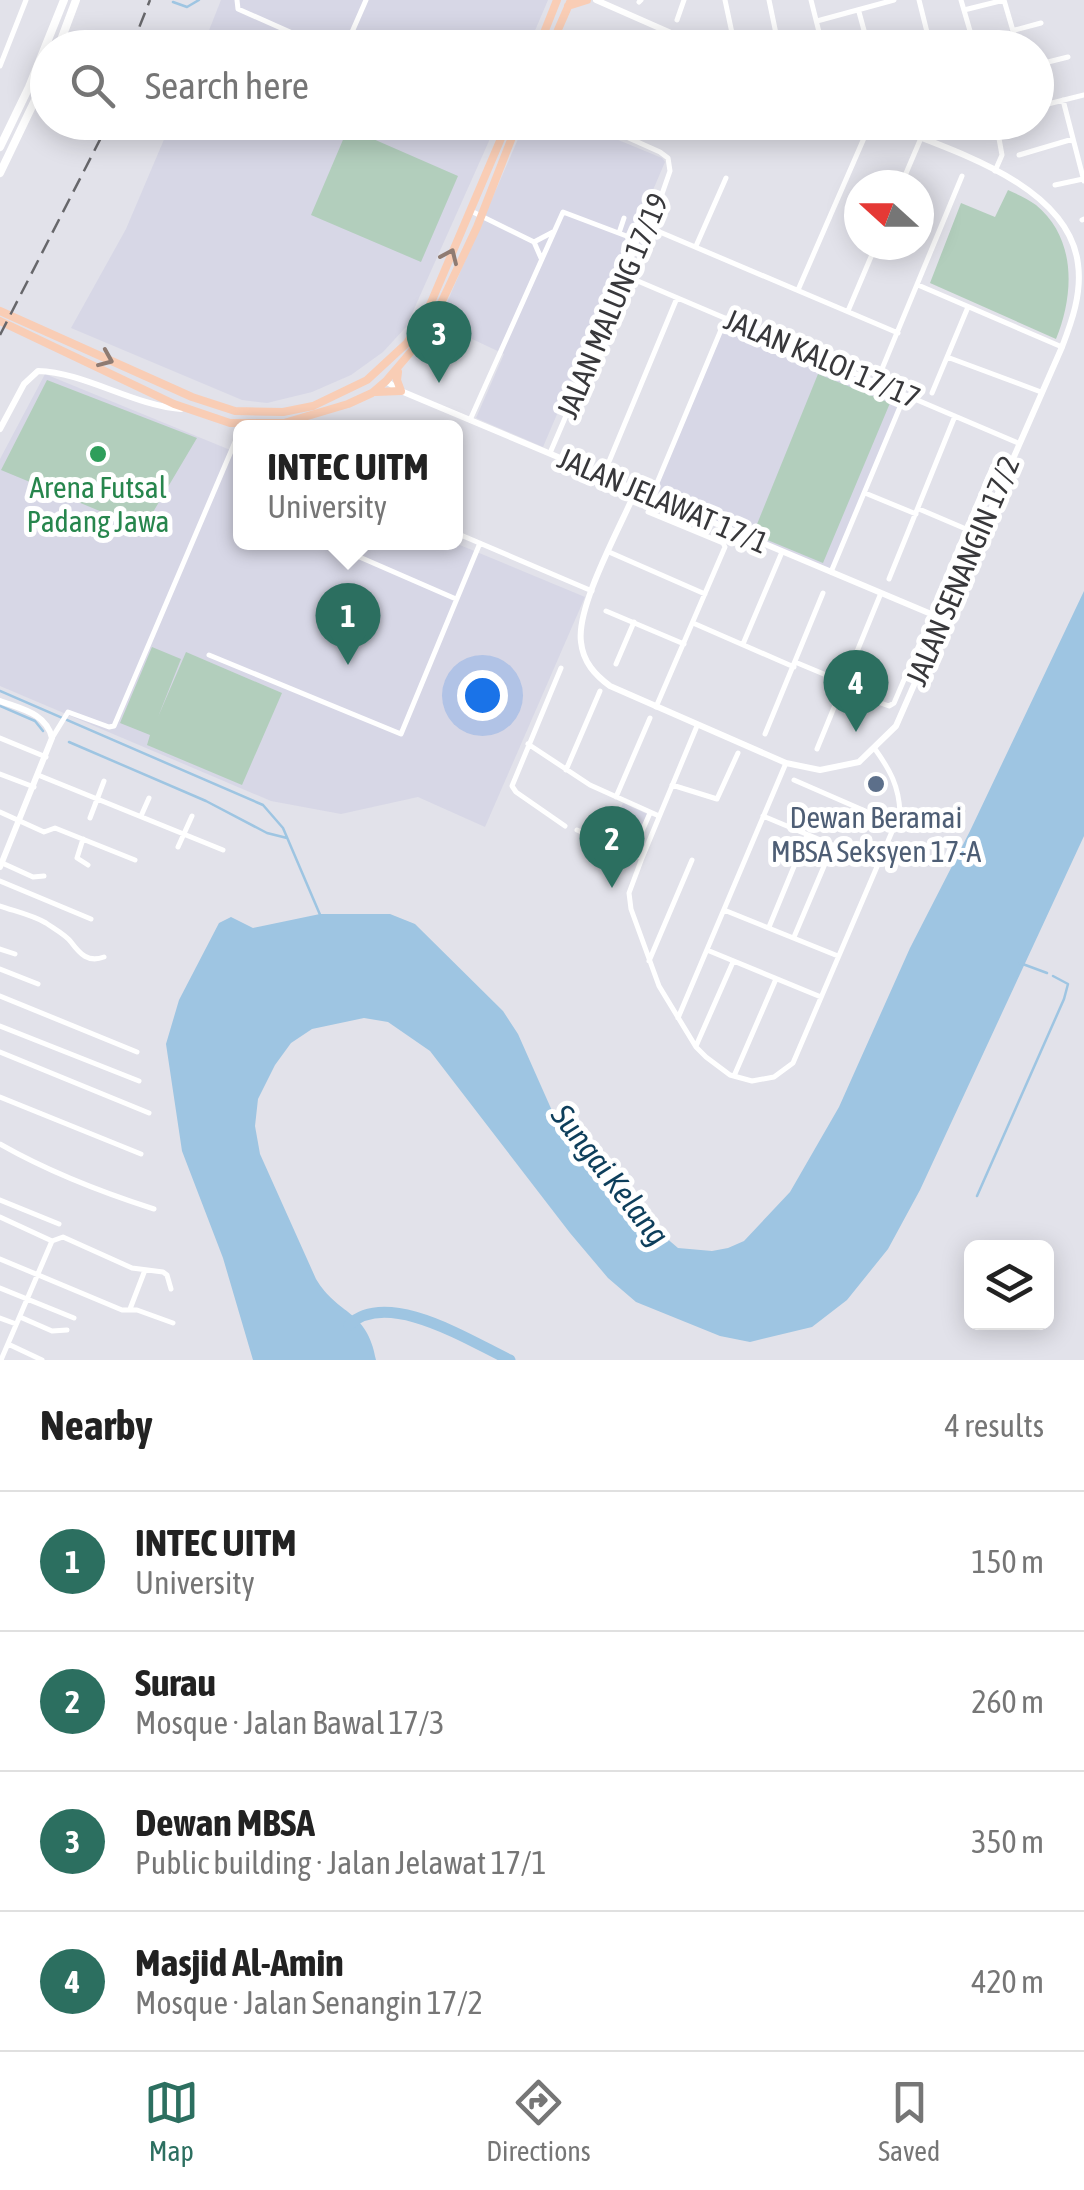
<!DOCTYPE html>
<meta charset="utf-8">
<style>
:root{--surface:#fff;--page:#f6f6f6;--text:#222;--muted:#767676;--line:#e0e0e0;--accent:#2c6f60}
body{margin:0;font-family:"Asap Condensed",sans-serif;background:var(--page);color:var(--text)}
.controls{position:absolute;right:30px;bottom:30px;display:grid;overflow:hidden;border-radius:15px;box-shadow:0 5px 25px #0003}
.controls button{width:90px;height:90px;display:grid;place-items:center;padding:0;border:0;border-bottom:2px solid var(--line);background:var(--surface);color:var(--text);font:50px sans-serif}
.compass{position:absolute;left:844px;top:170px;width:90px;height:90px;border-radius:50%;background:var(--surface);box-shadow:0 5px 25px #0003;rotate:291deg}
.you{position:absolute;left:482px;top:695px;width:35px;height:35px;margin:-25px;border:8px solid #fff;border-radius:50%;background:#1a73e8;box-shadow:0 0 0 15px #1a73e833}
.badge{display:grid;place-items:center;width:65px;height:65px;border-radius:50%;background:var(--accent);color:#fff;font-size:32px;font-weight:700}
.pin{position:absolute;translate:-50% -82px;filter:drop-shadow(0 2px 5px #0008)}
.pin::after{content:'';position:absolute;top:52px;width:35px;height:30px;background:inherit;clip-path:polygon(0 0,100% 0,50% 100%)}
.popup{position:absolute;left:233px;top:420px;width:230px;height:130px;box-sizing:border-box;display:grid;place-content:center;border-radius:15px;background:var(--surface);filter:drop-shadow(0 2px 8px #0005);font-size:32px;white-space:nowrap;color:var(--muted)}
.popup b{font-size:38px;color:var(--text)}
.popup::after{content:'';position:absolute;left:50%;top:100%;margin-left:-20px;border:20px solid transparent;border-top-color:var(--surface)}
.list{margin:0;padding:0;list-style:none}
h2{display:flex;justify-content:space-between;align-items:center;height:130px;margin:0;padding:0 40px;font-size:42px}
h2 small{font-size:32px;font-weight:400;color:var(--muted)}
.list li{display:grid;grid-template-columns:65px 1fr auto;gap:30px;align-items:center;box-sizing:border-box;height:140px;padding:0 40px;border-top:2px solid var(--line)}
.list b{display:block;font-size:38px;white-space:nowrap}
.list p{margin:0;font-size:32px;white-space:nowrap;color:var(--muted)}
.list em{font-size:32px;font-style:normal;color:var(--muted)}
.icon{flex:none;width:55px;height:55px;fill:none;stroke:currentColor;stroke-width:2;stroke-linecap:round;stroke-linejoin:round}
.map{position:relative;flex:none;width:1084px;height:1360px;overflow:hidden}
.search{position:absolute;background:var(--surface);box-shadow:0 5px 25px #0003;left:30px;right:30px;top:30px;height:110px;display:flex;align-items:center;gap:25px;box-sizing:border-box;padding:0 35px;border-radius:55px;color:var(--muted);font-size:38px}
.sheet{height:690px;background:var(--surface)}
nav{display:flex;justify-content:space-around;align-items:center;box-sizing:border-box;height:140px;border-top:2px solid var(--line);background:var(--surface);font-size:28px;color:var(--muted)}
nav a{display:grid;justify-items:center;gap:5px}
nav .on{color:var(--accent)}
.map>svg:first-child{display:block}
.built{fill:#d7d7e6}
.green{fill:#b2cebc}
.water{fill:#9ec5e2}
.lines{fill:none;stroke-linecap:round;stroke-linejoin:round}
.stream{stroke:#9ec5e2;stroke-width:2.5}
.river{stroke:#9ec5e2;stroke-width:11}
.minor{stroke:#fff;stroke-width:5}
.tertiary{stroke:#fff;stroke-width:6}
.secondary{stroke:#fff;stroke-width:8}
.primary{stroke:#f9cdb5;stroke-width:8}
.rail{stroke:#67676b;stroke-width:2.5;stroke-dasharray:15 8;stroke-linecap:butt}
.oneway{stroke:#8f7b72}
.leisure-dot{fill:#2e9e5b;stroke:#fff;stroke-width:4}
.service-dot{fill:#5c6f8a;stroke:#fff;stroke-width:4}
.labels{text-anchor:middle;stroke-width:10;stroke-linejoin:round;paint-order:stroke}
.street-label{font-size:30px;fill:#38383b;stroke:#fff}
.leisure-label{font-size:30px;fill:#27864d;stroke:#fff}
.service-label{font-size:30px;fill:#4e5e75;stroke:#fff}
.water-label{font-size:32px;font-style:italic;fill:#0d3e5b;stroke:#fff}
</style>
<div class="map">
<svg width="1084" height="1360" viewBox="0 0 1084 1360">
<rect width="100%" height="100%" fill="#e2e2ea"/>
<path class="built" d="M221,0h327l-20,47 -326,1z
M171,123h326l-91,204 -23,25 -32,23 -39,17 -45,11 -25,-3 -171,-72 55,-99z
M525,123h52l85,35 3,4 -122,285 -67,-29 28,-64 -66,-31z
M726,318l179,77 -74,177 -180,-76z
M45,374l195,80v88l215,1 130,54 -100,230 -67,-30 -77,17 -70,-13 -271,-115v-227z
M623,803l24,11 -16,37 -23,-10z"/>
<path class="green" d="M348,128l110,48 -37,86 -110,-47z
M1008,190c9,4 20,9 28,15 41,34 38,90 20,134l-126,-56 31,-80 34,14z
M818,374l72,29 -67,160 -70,-29z
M47,380l150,58 -54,91 -142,-59z
M152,647l29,12 -23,58 28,-65 96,41 -40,92 -95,-40 3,-10 -30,-12z"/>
<path class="water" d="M1084,591v245l-164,354 -32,59 -41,51 -35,27 -62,15 -30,-6 -84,-34 -28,-24 -38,-45 -140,-182 -42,-29 -24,-4 -52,11 -21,14 -16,22 -17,34 -3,27 5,28 56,125c22,37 51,30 60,81h-123l-30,-102 -41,-107 -16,-107 13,-44 40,-77 12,-6 22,11 67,-14h70l25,10 88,87 15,23 39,88 73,85 48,41 34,3 16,-3 16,-7 46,-49 49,-85 71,-159 60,-117z"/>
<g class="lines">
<path class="stream" d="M173,2l14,5 12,-7
M0,691l263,114 20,23 38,89
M0,706l35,15 8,10
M69,742l137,59 61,32 20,5
M1020,963l27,10
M977,1196l87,-197 4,-15 -15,-8"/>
<path class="river" d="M349,1325c38,-37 121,16 161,35"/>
<path class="minor" d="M237,0l1,9 88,39
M725,0l7,33
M769,0l10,48
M811,0l12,48
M919,0l12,48
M961,0l14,48
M1004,0l14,48
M639,2l2,-2
M964,10l40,-10
M859,12l9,33
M677,20l7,-20
M817,21l77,-21
M1015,30l26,-7
M868,46l59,-14
M345,48l21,-48
M1036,65l32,-8
M0,66l26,-66
M1063,100l21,81
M1036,107l48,-12
M952,122l2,8
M1019,155l54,-16
M995,171l7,-16 -6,-33
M901,185l20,-47
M1055,185l28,-6
M471,211l63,31 7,16
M1082,220l2,-1
M648,227l250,106
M619,233l5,-15
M534,242l19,-10
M696,246l30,-68
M626,276l392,167
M918,285l144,62
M798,290l73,-168
M848,311l28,-66
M947,357l94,35
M877,381l85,-205
M932,393l36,-86
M470,420l93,-208 74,28
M550,453l76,-177 11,-36 10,-13 15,-33 8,-23 -2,-13 -8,-6 -67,-30
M603,476l74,-178
M657,483l69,-165
M865,493l51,21
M919,509l47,20
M648,512l75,31 2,4 -69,160
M456,533l136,58
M325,542l131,57
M609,552l96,42
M831,572l74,-177
M889,579l66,-163
M935,604l58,-138
M606,611l78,33
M693,623l101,44
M743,644l39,-92
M209,655l192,79 79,-191
M795,662l48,20
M616,664l18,-42
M561,668l-49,118 4,6 49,34
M842,689l47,17 5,-3 31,-72
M697,726l-55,132 -13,35 2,16 28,77 37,61 10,10 24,18 22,6 22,-4 19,-14 107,-250c-1,-27 -10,-43 -25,-64
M765,734l58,-141
M0,738l46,19
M52,738l16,-26 41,15 5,-1 121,-284 5,2
M528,744l62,41 69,31
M817,749l64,-156
M566,770l34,-79
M0,774l34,13
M38,775l185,75
M794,780l101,44
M672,785l45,14 21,-46
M616,797l34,-79
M0,812l44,20 11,-4 80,32
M141,816l8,-18
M763,816l115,48
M90,818l14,-37
M577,830l65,28
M83,839l-6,19 11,7
M178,847l14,-31
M632,854l18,-41
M0,862l33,15 11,-1
M0,881l91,38
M0,906c14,5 33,9 46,17 7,5 20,12 25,19 9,12 17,21 33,15
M724,910l114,46
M769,927l38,-92
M794,937l39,-92
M0,949l15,5
M707,950l114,47
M649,961l43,-101
M0,969l38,15
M0,996l137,56
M678,1018l108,-255
M0,1026l139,55
M696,1046l37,-84
M0,1052l149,61
M734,1076l42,-97
M0,1097l141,57
M0,1144c49,28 101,48 154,65
M0,1200l59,24
M0,1217l52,24
M52,1241l11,-4 69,31 31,4 4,3 4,14
M0,1259l122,51h15l36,13
M0,1288l74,30
M130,1309l15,-39
M20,1317l32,14 15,-1
M0,1318l16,6
M8,1344l34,16
M1,1360l51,-119"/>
<path class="tertiary" d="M596,0l109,48
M386,381l15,10 542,228
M0,429l24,-45 14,-13c46,1 94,34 143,38
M636,490c-15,36 -60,116 -55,152 2,20 14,33 29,44l176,77 34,7 39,-8 37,-36 166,-379c10,-26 20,-54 16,-83 -10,-82 -132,-115 -197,-142
M0,701c21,8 46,12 52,37l-52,129"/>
<path class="secondary" d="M58,48l18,-48
M0,147l29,-60 35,-87
M0,173l48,-100"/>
<path class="primary" d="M568,6l19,-6
M538,48l19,-48
M550,48l21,-48
M0,311l192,86 43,14 48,1 30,-6 54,-26 40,-37 20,-31 81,-190
M0,321l174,83 56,19h54l64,-19 24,-11 14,-12 41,-48 50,-106 41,-105
M376,392l25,-1 -4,-11 1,-8"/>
<path class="rail" d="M131,48l19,-48
M0,335l109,-213"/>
</g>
<defs><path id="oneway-chevron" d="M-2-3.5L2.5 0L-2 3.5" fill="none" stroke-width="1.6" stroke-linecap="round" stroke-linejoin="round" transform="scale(2.5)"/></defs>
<g class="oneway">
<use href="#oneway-chevron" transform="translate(450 256) rotate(-66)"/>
<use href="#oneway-chevron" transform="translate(106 359) rotate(23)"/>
</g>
<circle class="leisure-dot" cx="98" cy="454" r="10"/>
<circle class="service-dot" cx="876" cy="784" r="10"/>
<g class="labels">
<g class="street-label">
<text transform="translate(613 306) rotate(-67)" y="10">JALAN MALUNG 17/19</text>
<text transform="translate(822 359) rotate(23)" y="10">JALAN KALOI 17/17</text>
<text transform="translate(663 501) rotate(23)" y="10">JALAN JELAWAT 17/1</text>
<text transform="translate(963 571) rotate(-67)" y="10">JALAN SENANGIN 17/2</text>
</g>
<g class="leisure-label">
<text x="98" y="498">Arena Futsal<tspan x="98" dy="34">Padang Jawa</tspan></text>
</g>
<g class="service-label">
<text x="876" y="828">Dewan Beramai<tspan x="876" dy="34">MBSA Seksyen 17-A</tspan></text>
</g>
<g class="water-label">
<text transform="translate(610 1175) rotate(52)" y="11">Sungai Kelang</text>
</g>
</g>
</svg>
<div class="controls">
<button><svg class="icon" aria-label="layers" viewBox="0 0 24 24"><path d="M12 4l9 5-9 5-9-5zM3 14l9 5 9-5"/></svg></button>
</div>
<svg class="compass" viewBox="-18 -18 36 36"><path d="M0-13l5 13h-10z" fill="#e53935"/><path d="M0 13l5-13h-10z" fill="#767676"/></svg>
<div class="you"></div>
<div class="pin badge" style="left:348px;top:665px">1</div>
<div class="popup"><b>INTEC UITM</b>University</div>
<div class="pin badge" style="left:612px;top:888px">2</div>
<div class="pin badge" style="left:439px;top:383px">3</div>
<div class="pin badge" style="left:856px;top:732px">4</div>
<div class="search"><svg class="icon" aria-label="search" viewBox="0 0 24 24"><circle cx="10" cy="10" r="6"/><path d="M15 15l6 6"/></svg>Search here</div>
</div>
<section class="sheet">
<h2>Nearby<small>4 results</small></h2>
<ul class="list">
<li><span class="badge">1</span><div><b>INTEC UITM</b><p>University</p></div><em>150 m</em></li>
<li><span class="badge">2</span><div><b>Surau</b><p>Mosque · Jalan Bawal 17/3</p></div><em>260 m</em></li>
<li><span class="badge">3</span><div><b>Dewan MBSA</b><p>Public building · Jalan Jelawat 17/1</p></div><em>350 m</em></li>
<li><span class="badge">4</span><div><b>Masjid Al-Amin</b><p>Mosque · Jalan Senangin 17/2</p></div><em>420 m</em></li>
</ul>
</section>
<nav>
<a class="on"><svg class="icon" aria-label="map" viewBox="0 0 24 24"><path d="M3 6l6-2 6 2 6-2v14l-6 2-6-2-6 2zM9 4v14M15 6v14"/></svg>Map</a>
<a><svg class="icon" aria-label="directions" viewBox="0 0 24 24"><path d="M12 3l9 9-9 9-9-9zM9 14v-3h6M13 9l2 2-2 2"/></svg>Directions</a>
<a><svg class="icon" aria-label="saved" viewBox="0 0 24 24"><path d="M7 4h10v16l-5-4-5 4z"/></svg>Saved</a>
</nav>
